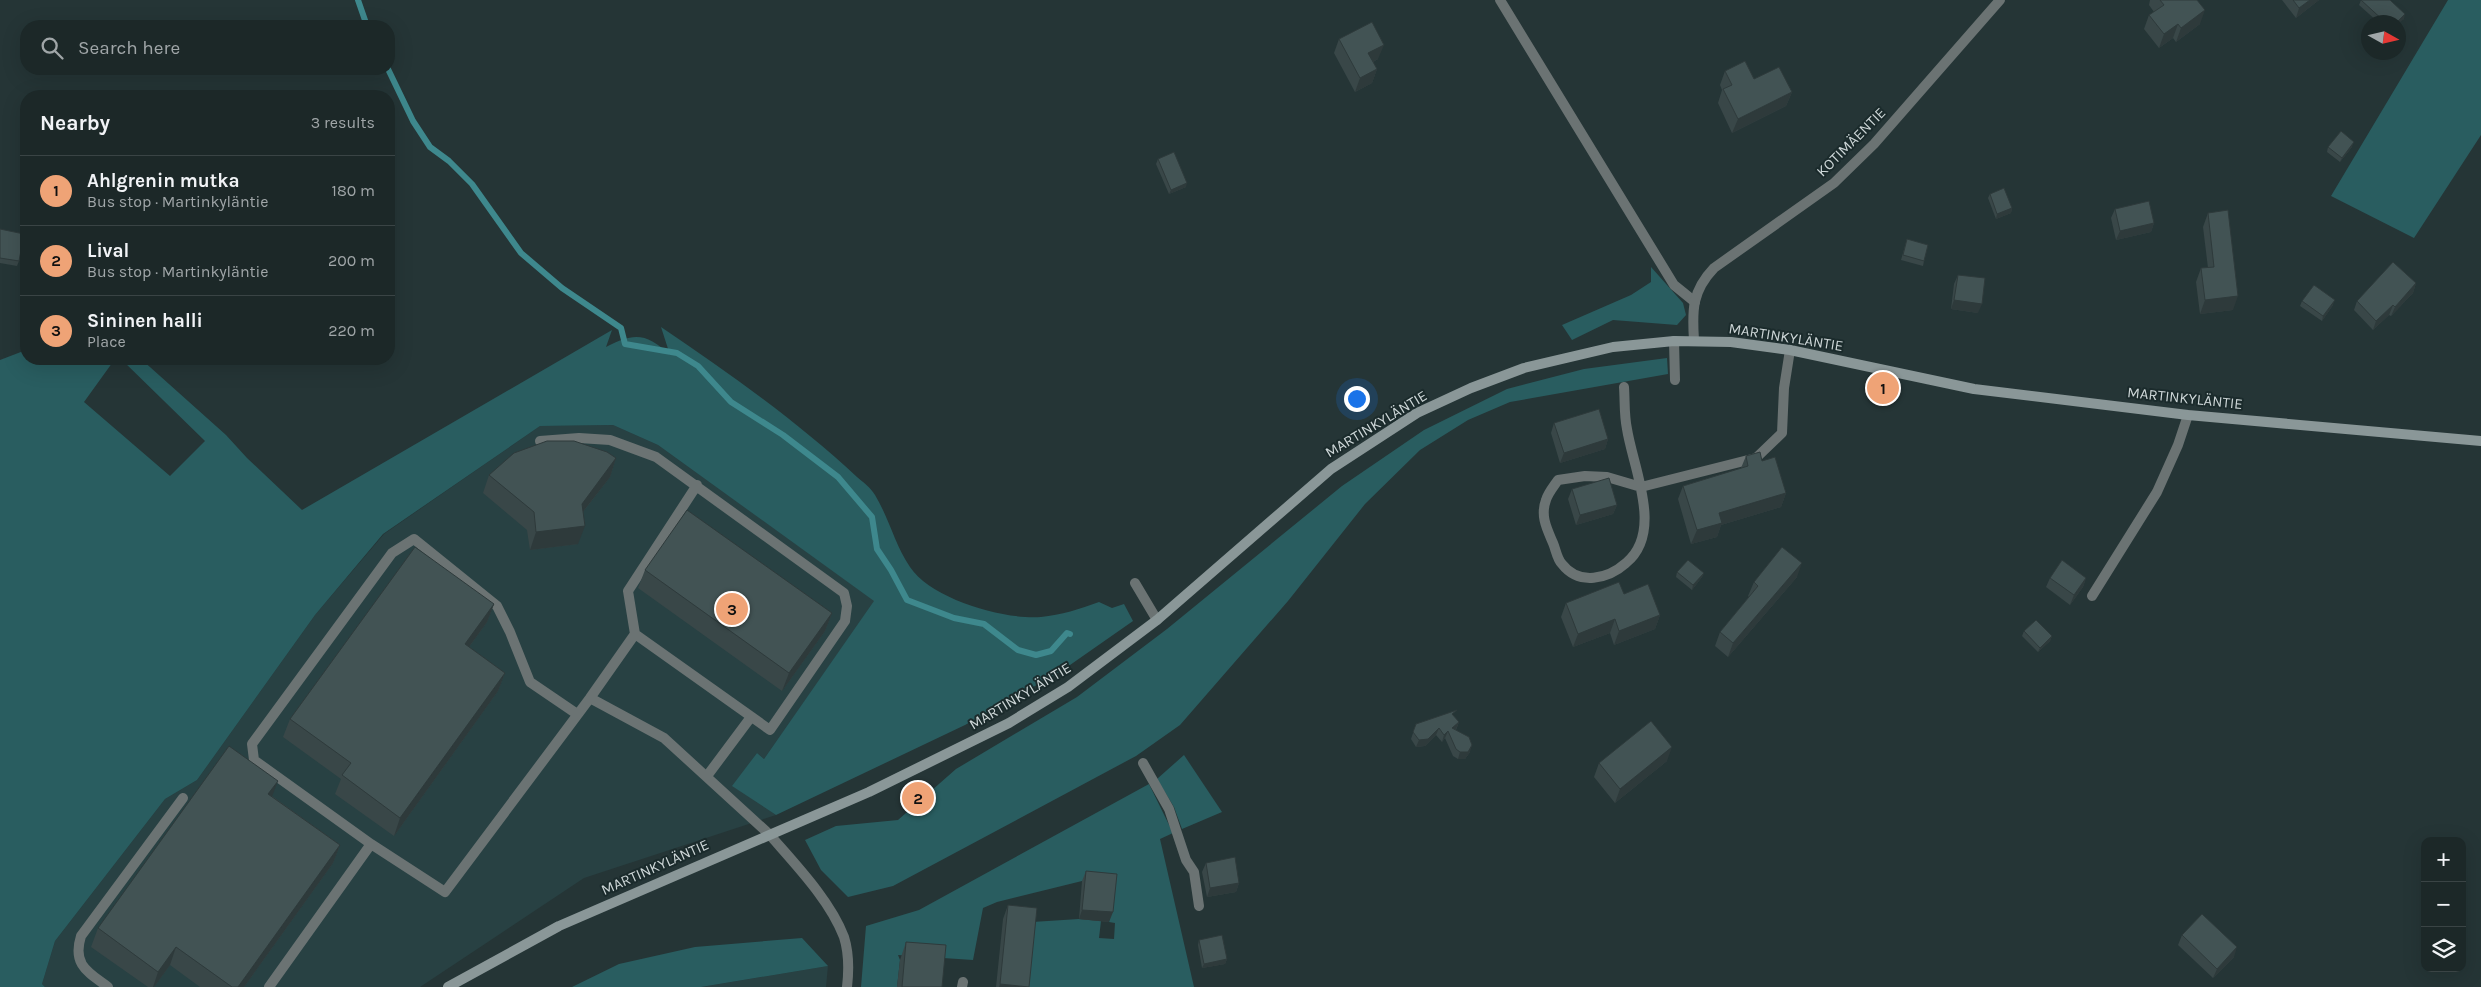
<!DOCTYPE html>
<meta charset="utf-8">
<style>
:root{--surface:#1c2828;--page:#293434;--text:#f1f3f6;--muted:#a0a6a8;--line:#3a4445;--accent:#efa376}
body{margin:0;font-family:Karla,sans-serif;background:var(--page);color:var(--text)}
.controls{position:absolute;right:15px;bottom:15px;display:grid;overflow:hidden;border-radius:10px;box-shadow:0 5px 20px #0002}
.controls button{width:45px;height:45px;display:grid;place-items:center;padding:0;border:0;border-bottom:1px solid var(--line);background:var(--surface);color:var(--text);font:25px sans-serif}
.compass{position:absolute;left:2361px;top:15px;width:45px;height:45px;border-radius:50%;background:var(--surface);box-shadow:0 5px 20px #0002;rotate:98deg}
.you{position:absolute;left:1356px;top:398px;width:18px;height:18px;margin:-12px;border:4px solid #fff;border-radius:50%;background:#1a73e8;box-shadow:0 0 0 8px #1a73e833}
.badge{display:grid;place-items:center;width:32px;height:32px;border-radius:50%;background:var(--accent);color:#111;font-size:16px;font-weight:700}
.pin{position:absolute;translate:-50% -50%;border:2px solid #fff;box-shadow:0 1px 5px #0006}
.list{margin:0;padding:0;list-style:none}
h2{display:flex;justify-content:space-between;align-items:center;height:65px;margin:0;padding:0 20px;font-size:21px}
h2 small{font-size:16px;font-weight:400;color:var(--muted)}
.list li{display:grid;grid-template-columns:32px 1fr auto;gap:15px;align-items:center;box-sizing:border-box;height:70px;padding:0 20px;border-top:1px solid var(--line)}
.list b{display:block;font-size:19px;white-space:nowrap}
.list p{margin:0;font-size:16px;white-space:nowrap;color:var(--muted)}
.list em{font-size:16px;font-style:normal;color:var(--muted)}
.icon{flex:none;width:28px;height:28px;fill:none;stroke:currentColor;stroke-width:2;stroke-linecap:round;stroke-linejoin:round}
.map{position:relative;flex:none;width:2481px;height:987px;overflow:hidden}
.search{position:absolute;background:var(--surface);box-shadow:0 5px 20px #0002;left:20px;top:20px;width:375px;height:55px;display:flex;align-items:center;gap:12px;box-sizing:border-box;padding:0 18px;border-radius:20px;color:var(--muted);font-size:19px}
.panel{position:absolute;background:var(--surface);box-shadow:0 5px 20px #0002;left:20px;top:90px;width:375px;height:275px;border-radius:20px}
.map>svg:first-child{display:block}
.built{fill:#284143}
.green{fill:#295d60}
.lines{fill:none;stroke-linecap:round;stroke-linejoin:round}
.stream{stroke:#3e888d;stroke-width:6}
.lane{stroke:#6b7373;stroke-width:10}
.street{stroke:#6b7373;stroke-width:10}
.secondary{stroke:#8a9798;stroke-width:10}
.wall{fill:#394748}
.shaded-wall{fill:#2e3a3b}
.building{fill:#425354;stroke:#2e3a3b}
.labels{text-anchor:middle;stroke-width:4;stroke-linejoin:round;paint-order:stroke}
.street-label{font-size:15px;fill:#cdd6d7;stroke:#1b2b2c}
</style>
<div class="map">
<svg width="2481" height="987" viewBox="0 0 2481 987">
<rect width="100%" height="100%" fill="#253536"/>
<path class="built" d="M613,425l45,20 217,156 -111,158 -7,-6 -24,33 43,29 -192,63 -164,109h-375l-3,-3 13,-43 110,-142 32,-19 118,-165 69,-81 156,-108z
M828,966l-2,21h-125z"/>
<path class="green" d="M2448,0h33v135l-67,103 -83,-42z
M1651,267l32,36 3,12 -9,10 -64,-5 -41,20 -10,-15 69,-30 20,-13z
M661,327c68,46 136,94 196,150 6,5 14,11 18,18 14,23 20,50 35,72 21,32 94,53 131,50 20,-2 39,-8 58,-15l13,6 12,-4 9,17 -73,51 -95,53 -189,90 -44,-29 25,-33 7,6 110,-158 -216,-156 -45,-20 -73,1 -157,108 -68,81 -118,165 -32,19 -110,142 -13,43 3,3h-45v-627l26,-10v9h89l-31,43 86,74 35,-35 -84,-82h20l85,76 21,23 55,52 310,-180 -6,17c28,-15 41,-14 64,8z
M1667,358l1,16 -158,28 -42,18 -48,30 -55,54 -77,97 -108,124 -44,31 -243,130 -45,11 -27,-27 -16,-30 31,-14 62,-6 58,-51 121,-72 90,-68 175,-143 82,-56 83,-41 77,-20z
M1184,755l38,57 -40,17 -8,-22 -17,-28z
M1149,784l24,49 -13,6 34,148h-168l6,-65 47,-3 22,2 -2,17 15,1 1,-16 -6,-1 4,-38 -31,-3 -85,21 -14,6 -10,52 -75,-5 2,5 -3,27h-36l5,-61 53,-16z
M802,938l26,28 -127,21h-129l47,-23 76,-17z"/>
<g class="lines">
<path class="stream" d="M358,0l9,26
M388,69l25,52 17,26 19,14 23,23 49,69 41,35 59,40 4,16 52,9 21,13 33,36 52,33 55,42 34,40 5,32 14,21 16,30 47,18 30,6 34,26 18,5 15,-4 16,-18 3,1"/>
<path class="lane" d="M1500,0l174,285 21,17
M1674,341l1,39
M1624,387c1,14 0,28 3,42 6,39 37,103 -1,134 -18,16 -47,23 -64,1 -5,-5 -6,-14 -9,-21 -6,-14 -13,-27 -7,-43 2,-7 8,-14 12,-20l27,-4 22,1 34,10 115,-29 26,-25 2,-45 6,-38
M540,441l39,-3 31,2 46,17 188,136 3,13 -2,15 -75,109 -135,-96
M1135,583l22,37
M2092,596l65,-104 21,-47 10,-30
M590,698l74,40 105,96
M1143,763l26,46 17,51 8,12 5,34
M707,776l44,-59
M371,844l-117,-84 -2,-16 140,-191 22,-14 83,67 13,26 20,50 47,32
M108,987c-20,-15 -36,-22 -27,-51l102,-138
M269,987l102,-143 74,48 145,-194 45,-64 -7,-43 69,-106
M962,987l1,-5"/>
<path class="street" d="M1694,340c-2,-30 -2,-49 20,-72l120,-85 40,-39 126,-144
M769,834c26,30 61,66 75,103 5,16 5,33 3,50"/>
<path class="secondary" d="M448,987l111,-61 310,-134 140,-69 59,-36 89,-67 174,-151 86,-56 54,-25 53,-20 89,-21 61,-6 57,1 59,8 184,39 214,26 293,26"/>
</g>
<path class="wall" d="M2150,0h47l3,24 -24,18 -3,-4 -14,10 -15,-19 5,-14 5,-3 -5,-7z
M2282,0h37l-23,18z
M2361,0l43,19 -6,3h-20l-19,-17z
M1339,39l39,20 -5,3 4,7 -5,14 -17,9 -21,-39z
M1725,71l67,21 -6,14 -54,27 -14,-30 4,-13 -2,-5z
M2328,147h24l-12,15 -13,-10z
M1158,159l28,28 -17,7 -13,-30z
M1990,194l22,14 -1,5 -15,6 -8,-21z
M2115,209l39,14 -3,9 -35,8 -5,-22z
M2208,213l25,97 -33,4 -4,-32 5,-14h7l-5,-41z
M0,229l19,32 -2,5 -17,-3z
M1907,239l17,22 -1,5 -22,-6z
M1958,275l20,38 -27,-4 3,-25z
M2416,283l-3,10 -22,23 -2,-1 -16,15 -19,-20 3,-9z
M2302,301l31,4 -11,16 -22,-15z
M1554,423l54,16 -3,10 -45,14 -9,-30z
M1746,456l16,5 24,32 -5,14 -60,18 -4,12 -26,7 -13,-45 5,-13 58,-18z
M616,458l-6,19 -27,35 -5,32 -48,6 -3,-20 -44,-37 6,-18z
M1572,489l45,16 -4,9 -37,11 -8,-26z
M645,570l187,43 -7,18 -43,60 -144,-103z
M1677,572l27,1 -2,4 -10,13 -16,-13z
M1797,577l-69,80 -13,-11 5,-14 29,-35 -1,-1 6,-14z
M2050,578h36l-3,9 -13,18 -24,-18z
M1624,594l36,21 -5,14 -41,16 -4,-12 -37,14 -12,-30 5,-14z
M494,604l-7,18 -18,25 36,26 -7,18 -104,145 -59,-42 6,-15 -58,-42 7,-18z
M2024,631l28,5 -2,5 -12,11 -16,-16z
M1454,717l5,5 -3,8 14,22 -5,7h-7l-5,-3 -8,-18 -3,4 -6,-7 -11,11 -9,1 -5,-8 5,-15z
M1667,761l-52,42 -21,-26 5,-14z
M272,796l68,49 -7,18 -89,124h-44l-30,-22 -16,22h-6l-57,-40 7,-19z
M1206,863l33,20 -3,9 -29,5 -5,-25z
M1086,871l23,51 -30,-3 3,-38z
M1008,905l21,82h-33l7,-68z
M2182,935l52,22 -21,21 -35,-33z
M1199,940l28,19 -2,5 -23,4 -4,-23z
M906,942l36,45h-45l3,-27z"/>
<path class="shaded-wall" d="M2310,0h9l-23,18 3,-10z
M2205,10l-5,14 -24,18 5,-14z
M2405,14l-1,5 -6,5v-2h-1z
M2178,24l-5,14 -14,10 5,-14z
M1384,45l-6,14 -15,8 5,-14z
M1377,69l-5,14 -17,9 5,-14z
M1792,92l-6,14 -54,27 6,-14z
M2354,142l-2,5 -12,15 2,-4z
M1187,183l-1,4 -17,7 2,-4z
M2012,208l-1,5 -15,6 1,-5z
M2154,223l-3,9 -35,8 4,-9z
M2416,283l-3,10 -22,23 4,-9z
M2238,296l-5,14 -33,4 5,-14z
M1954,300l28,4 -4,9 -27,-4z
M2335,300l-2,5 -11,16 1,-5z
M2393,305l-4,10 -16,15 3,-9z
M1608,439l-3,10 -45,14 4,-10z
M616,458l-6,19 -35,45 7,-18z
M1786,493l-5,14 -60,18 -4,12 -26,7 6,-14 22,-17z
M1617,505l-4,9 -37,11 4,-10z
M585,526l-7,18 -48,6 6,-18z
M1802,563l-5,14 -69,80 5,-14z
M1704,573l-2,4 -10,13 1,-5z
M2086,578l-3,9 -13,18 4,-10z
M494,604l-7,18 -29,40 7,-18z
M832,613l-7,18 -43,60 7,-18z
M1660,615l-5,14 -41,16 5,-14z
M1615,619l-5,14 -37,14 5,-13z
M2052,636l-2,5 -12,11 2,-4z
M505,673l-7,18 -104,145 6,-18z
M1459,722l-3,7 -6,6 2,-7z
M1439,728l-3,7 -11,11 -9,1 3,-7z
M1448,731l-3,7 -3,4 2,-7z
M1472,745l-2,7 -5,7h-7l2,-7z
M1672,747l-5,14 -52,42 5,-14z
M278,781l-7,18 -3,-5z
M340,845l-7,18 -89,124h-6z
M1239,883l-3,9 -29,5 3,-9z
M1082,910l31,2 -4,10 -30,-3z
M176,947l-6,18 -16,22h-1l5,-15z
M2237,947l-3,10 -21,21 4,-9z
M1227,959l-2,5 -23,4 2,-4z
M1000,984l27,3h-28z"/>
<path class="building" d="M2160,0h37l8,10 -24,18 -3,-4 -14,10 -15,-19 15,-10z
M2293,0h17l-11,8z
M2361,0h29l15,14 -8,8h-12z
M1372,22l12,23 -16,8 9,16 -17,9 -21,-39z
M1745,61l9,18 25,-12 13,25 -54,27 -15,-30 9,-4 -7,-14z
M2341,131l13,11 -12,16 -14,-11z
M1174,152l13,31 -16,7 -13,-31z
M2004,188l8,20 -15,6 -7,-20z
M2149,201l5,22 -34,8 -5,-22z
M2228,210l10,86 -33,4 -4,-32 13,-1 -6,-54z
M0,229l24,5 -5,27 -19,-3z
M1907,239l21,6 -4,16 -21,-6z
M2393,262l23,21 -21,24 -2,-2 -17,16 -19,-20z
M1958,275l27,3 -3,26 -28,-4z
M2314,285l21,15 -12,16 -21,-15z
M1599,409l9,30 -44,14 -10,-30z
M547,441h27l33,11 9,6 -34,46 3,22 -49,6 -2,-20 -45,-37 25,-22z
M1760,452l2,9 13,-4 11,36 -67,20 3,10 -25,7 -14,-44 65,-20 -2,-10z
M1609,478l8,27 -37,10 -8,-26z
M687,510l145,103 -43,60 -144,-103z
M415,547l79,57 -29,40 40,29 -105,145 -58,-43 9,-12 -61,-44z
M1782,547l20,16 -69,80 -13,-11 38,-46 -4,-4z
M1688,560l16,13 -11,12 -16,-13z
M2062,560l24,18 -12,17 -24,-17z
M1619,582l5,12 24,-10 12,31 -41,16 -4,-12 -37,15 -12,-31z
M2036,620l16,16 -12,12 -16,-17z
M1457,710l-5,4 7,8 -7,6 17,9 3,8 -4,7h-8l-4,-3 -8,-18 -4,4 -5,-7 -11,11 -9,1 -6,-8 3,-8z
M1651,721l21,26 -52,42 -21,-26z
M229,746l49,35 -10,13 72,51 -102,142h-6l-56,-40 -18,25 -60,-44z
M1235,857l4,26 -29,5 -4,-25z
M1086,871l31,3 -4,38 -31,-2z
M1008,905l29,3 -8,79 -29,-3z
M2202,914l35,33 -20,22 -35,-34z
M1222,935l5,24 -23,5 -5,-24z
M906,942l40,3 -4,42h-40z"/>
<g class="labels">
<g class="street-label">
<text transform="translate(1851 142) rotate(-45)" y="5">KOTIMÄENTIE</text>
<text transform="translate(1786 337) rotate(9)" y="5">MARTINKYLÄNTIE</text>
<text transform="translate(2185 398) rotate(6)" y="5">MARTINKYLÄNTIE</text>
<text transform="translate(1376 424) rotate(-31)" y="5">MARTINKYLÄNTIE</text>
<text transform="translate(1020 696) rotate(-31)" y="5">MARTINKYLÄNTIE</text>
<text transform="translate(655 867) rotate(-24)" y="5">MARTINKYLÄNTIE</text>
</g>
</g>
</svg>
<div class="controls">
<button>+</button>
<button>−</button>
<button><svg class="icon" aria-label="layers" viewBox="0 0 24 24"><path d="M12 4l9 5-9 5-9-5zM3 14l9 5 9-5"/></svg></button>
</div>
<svg class="compass" viewBox="-18 -18 36 36"><path d="M0-13l5 13h-10z" fill="#e53935"/><path d="M0 13l5-13h-10z" fill="#a0a6a8"/></svg>
<div class="you"></div>
<div class="pin badge" style="left:1883px;top:388px">1</div>
<div class="pin badge" style="left:918px;top:798px">2</div>
<div class="pin badge" style="left:732px;top:609px">3</div>
<div class="search"><svg class="icon" aria-label="search" viewBox="0 0 24 24"><circle cx="10" cy="10" r="6"/><path d="M15 15l6 6"/></svg>Search here</div>
<section class="panel">
<h2>Nearby<small>3 results</small></h2>
<ul class="list">
<li><span class="badge">1</span><div><b>Ahlgrenin mutka</b><p>Bus stop · Martinkyläntie</p></div><em>180 m</em></li>
<li><span class="badge">2</span><div><b>Lival</b><p>Bus stop · Martinkyläntie</p></div><em>200 m</em></li>
<li><span class="badge">3</span><div><b>Sininen halli</b><p>Place</p></div><em>220 m</em></li>
</ul>
</section>
</div>
